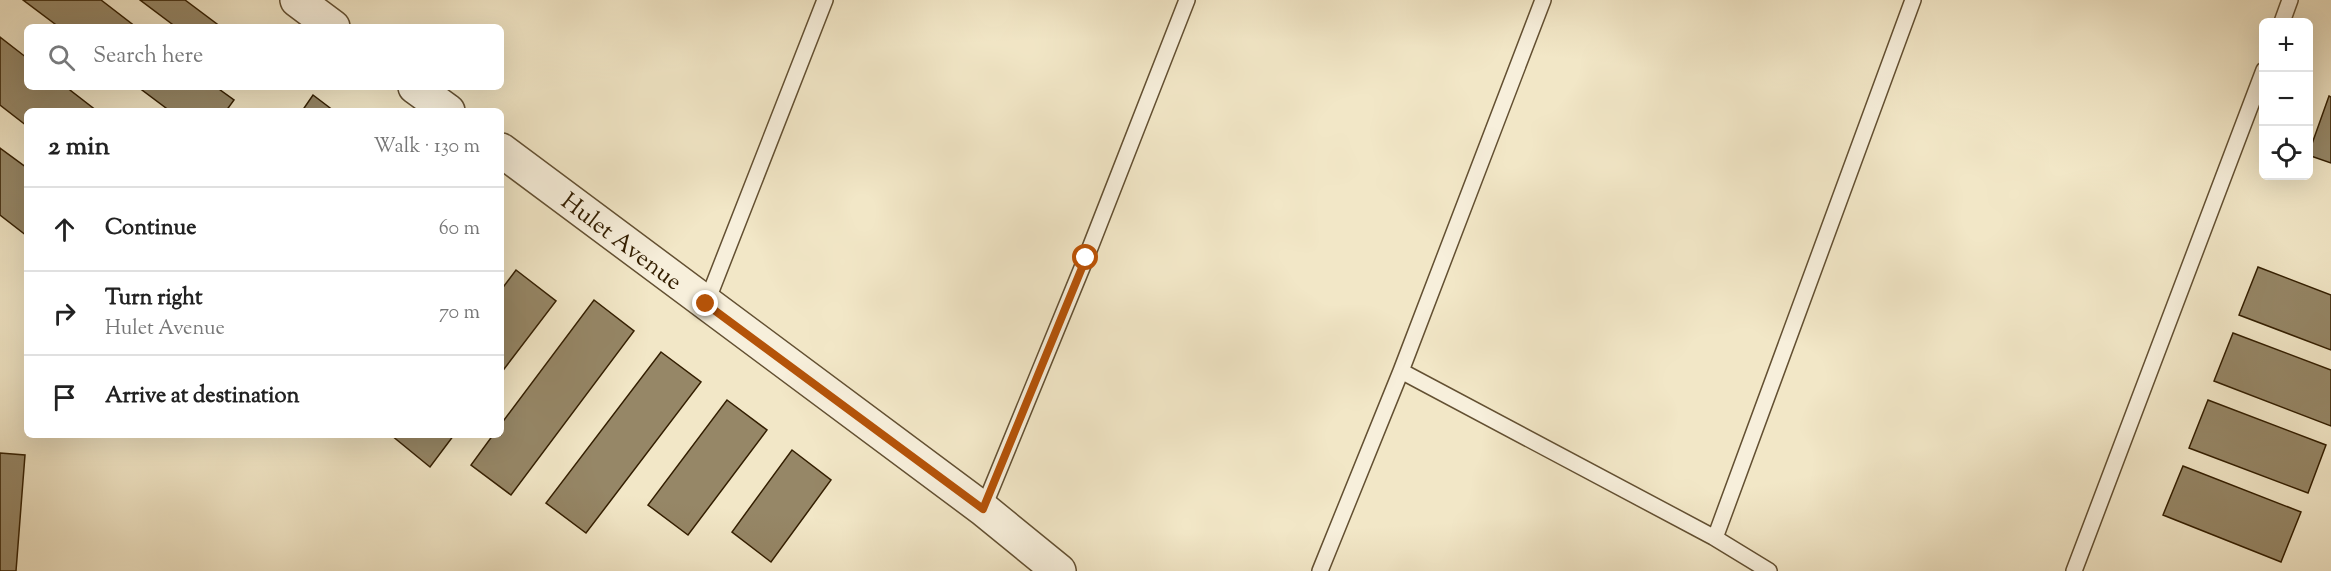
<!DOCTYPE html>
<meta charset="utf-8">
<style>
:root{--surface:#fff;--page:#f6f6f6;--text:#222;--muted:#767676;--line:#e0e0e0}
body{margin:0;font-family:"Sorts Mill Goudy",serif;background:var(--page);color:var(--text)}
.controls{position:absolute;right:18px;top:18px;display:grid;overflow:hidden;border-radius:9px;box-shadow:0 6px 24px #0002}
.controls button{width:54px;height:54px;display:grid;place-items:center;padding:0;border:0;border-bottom:2px solid var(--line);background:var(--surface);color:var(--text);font:30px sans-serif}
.stop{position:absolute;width:18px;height:18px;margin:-14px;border:4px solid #b45309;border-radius:50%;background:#fff}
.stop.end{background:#b45309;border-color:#fff;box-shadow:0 2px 6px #0008}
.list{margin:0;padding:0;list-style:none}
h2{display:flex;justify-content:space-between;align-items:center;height:78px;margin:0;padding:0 24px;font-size:26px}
h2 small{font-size:20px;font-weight:400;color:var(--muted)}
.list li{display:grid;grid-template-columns:39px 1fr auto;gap:18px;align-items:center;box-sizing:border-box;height:84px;padding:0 24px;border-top:2px solid var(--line)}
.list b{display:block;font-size:22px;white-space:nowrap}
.list p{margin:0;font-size:20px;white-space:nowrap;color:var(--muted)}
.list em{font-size:20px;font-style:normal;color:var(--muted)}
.icon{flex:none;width:33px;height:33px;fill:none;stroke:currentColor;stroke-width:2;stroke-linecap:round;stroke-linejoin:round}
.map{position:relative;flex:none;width:2331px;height:571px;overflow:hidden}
.search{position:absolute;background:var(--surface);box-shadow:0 6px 24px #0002;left:24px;top:24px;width:480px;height:66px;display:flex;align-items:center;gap:15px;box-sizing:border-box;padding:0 21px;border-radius:9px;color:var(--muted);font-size:22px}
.panel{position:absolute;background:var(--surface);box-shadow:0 6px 24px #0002;left:24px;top:108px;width:480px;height:330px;border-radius:9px}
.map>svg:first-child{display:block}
.building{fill:#968767;stroke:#331e00;stroke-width:1.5}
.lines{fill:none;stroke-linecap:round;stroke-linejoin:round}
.service-casing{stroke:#635032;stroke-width:18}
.tertiary-casing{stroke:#635032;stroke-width:36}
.service{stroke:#f7efdb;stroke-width:15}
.tertiary{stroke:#f7efdb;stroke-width:33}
.route{stroke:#b45309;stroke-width:8}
.labels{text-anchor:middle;stroke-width:5;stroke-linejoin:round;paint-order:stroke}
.street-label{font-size:24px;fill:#331e00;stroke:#f7efdb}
</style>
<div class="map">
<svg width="2331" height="571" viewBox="0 0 2331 571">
<rect width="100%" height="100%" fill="#f2e7c7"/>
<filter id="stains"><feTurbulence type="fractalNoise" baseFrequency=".00333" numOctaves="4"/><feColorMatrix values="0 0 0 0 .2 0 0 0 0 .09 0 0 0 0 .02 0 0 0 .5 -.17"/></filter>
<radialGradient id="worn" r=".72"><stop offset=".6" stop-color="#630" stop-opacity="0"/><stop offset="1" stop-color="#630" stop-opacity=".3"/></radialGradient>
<path class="building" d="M23,0h78l35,27h-77z
M140,0h45l36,27h-45z
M0,37l27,21v29h39l31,24h-70v15l-27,-21z
M138,87h78l18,13 -8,11h-56z
M313,95l21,16h-32z
M2329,96l2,1v66l-23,-8z
M0,148l27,20v68l-27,-21z
M2258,267l73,28v55l-92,-35z
M516,270l40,31 -55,72v-83z
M594,300l40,31 -123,164 -40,-30 22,-30h8v-11z
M2233,333l98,37v56l-117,-45z
M661,352l40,30 -115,151 -40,-30z
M727,400l40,30 -79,105 -40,-30z
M2208,400l118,45 -18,48 -119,-45z
M391,435h63l-24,32z
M792,450l39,30 -60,82 -39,-30z
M0,453l25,2 -9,116h-16z
M2183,466l118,46 -20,50 -118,-47z"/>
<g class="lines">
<g class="service-casing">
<path id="service" d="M2282,22l8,-22
M706,304l119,-304
M1401,371l314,167 54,33
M983,509l103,-251 101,-258
M1715,538l198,-538
M1320,571l81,-200 142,-371
M2074,571l190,-501"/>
</g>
<g class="tertiary-casing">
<path id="tertiary" d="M297,0l36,27
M415,87l33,24
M501,150l482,359 76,62"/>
</g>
<use href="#service" class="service"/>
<use href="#tertiary" class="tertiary"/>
</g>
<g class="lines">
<path class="route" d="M706,304l277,205 103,-251"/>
</g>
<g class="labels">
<g class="street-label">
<text transform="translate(622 241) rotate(37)" y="8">Hulet Avenue</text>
</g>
</g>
<rect width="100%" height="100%" filter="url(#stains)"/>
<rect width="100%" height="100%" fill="url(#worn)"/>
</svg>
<div class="controls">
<button>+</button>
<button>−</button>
<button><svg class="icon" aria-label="locate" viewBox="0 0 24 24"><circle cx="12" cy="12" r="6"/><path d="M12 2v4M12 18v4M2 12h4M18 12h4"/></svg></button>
</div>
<div class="stop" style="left:1086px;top:258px"></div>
<div class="stop end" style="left:706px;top:304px"></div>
<div class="search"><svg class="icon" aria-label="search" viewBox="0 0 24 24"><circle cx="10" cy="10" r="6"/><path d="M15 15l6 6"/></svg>Search here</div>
<section class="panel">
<h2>2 min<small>Walk · 130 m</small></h2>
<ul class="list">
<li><svg class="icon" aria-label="ahead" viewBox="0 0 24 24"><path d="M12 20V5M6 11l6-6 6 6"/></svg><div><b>Continue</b></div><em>60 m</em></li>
<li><svg class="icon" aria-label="right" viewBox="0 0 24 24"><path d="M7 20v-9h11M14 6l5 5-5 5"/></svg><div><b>Turn right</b><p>Hulet Avenue</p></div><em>70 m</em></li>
<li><svg class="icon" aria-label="arrive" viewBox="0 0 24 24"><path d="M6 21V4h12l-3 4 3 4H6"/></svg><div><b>Arrive at destination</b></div></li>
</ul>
</section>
</div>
